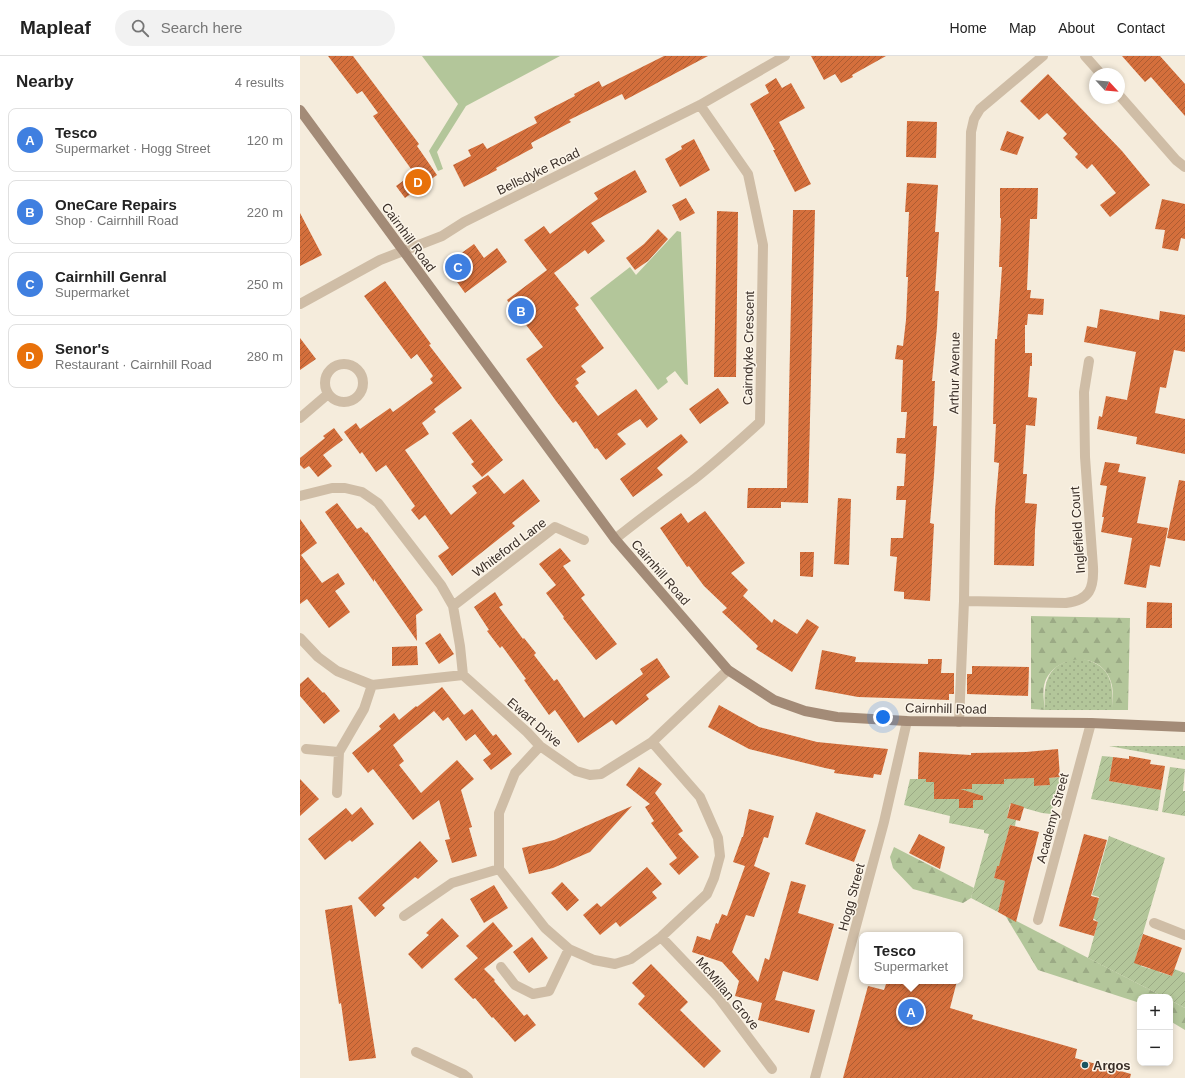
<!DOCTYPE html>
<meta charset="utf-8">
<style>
:root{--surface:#fff;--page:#f2f2f2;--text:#222;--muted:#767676;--line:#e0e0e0;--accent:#185561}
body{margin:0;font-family:Helvetica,sans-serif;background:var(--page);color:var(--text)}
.controls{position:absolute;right:12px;bottom:12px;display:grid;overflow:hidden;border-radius:8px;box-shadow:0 2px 6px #0003}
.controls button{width:36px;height:36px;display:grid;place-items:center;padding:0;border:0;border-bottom:1px solid var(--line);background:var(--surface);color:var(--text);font:20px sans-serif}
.compass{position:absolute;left:789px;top:12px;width:36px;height:36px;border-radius:50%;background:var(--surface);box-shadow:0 2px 6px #0003;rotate:116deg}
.you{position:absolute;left:583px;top:661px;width:14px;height:14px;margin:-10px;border:3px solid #fff;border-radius:50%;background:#1a73e8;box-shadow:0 0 0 6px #1a73e833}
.badge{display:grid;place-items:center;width:26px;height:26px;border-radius:50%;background:var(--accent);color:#fff;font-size:13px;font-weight:700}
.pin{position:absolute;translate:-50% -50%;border:2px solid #fff;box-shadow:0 1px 4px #0006}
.popup{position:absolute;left:559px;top:876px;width:104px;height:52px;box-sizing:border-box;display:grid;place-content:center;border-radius:8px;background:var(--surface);filter:drop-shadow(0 1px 3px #0005);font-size:13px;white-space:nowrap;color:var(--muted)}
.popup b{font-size:15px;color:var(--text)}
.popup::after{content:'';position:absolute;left:50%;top:100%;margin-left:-8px;border:8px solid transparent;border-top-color:var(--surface)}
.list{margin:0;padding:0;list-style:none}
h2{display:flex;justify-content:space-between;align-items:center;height:52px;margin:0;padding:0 16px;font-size:17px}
h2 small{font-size:13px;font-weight:400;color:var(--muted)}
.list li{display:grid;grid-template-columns:26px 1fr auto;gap:12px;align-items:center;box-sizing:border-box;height:64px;margin:0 8px 8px;padding:0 8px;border:1px solid var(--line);border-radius:8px}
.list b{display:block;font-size:15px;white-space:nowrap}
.list p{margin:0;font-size:13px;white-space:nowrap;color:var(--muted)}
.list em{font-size:13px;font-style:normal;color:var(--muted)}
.icon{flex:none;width:22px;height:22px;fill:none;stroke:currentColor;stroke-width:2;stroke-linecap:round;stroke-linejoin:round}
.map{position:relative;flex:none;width:885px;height:1022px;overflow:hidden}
header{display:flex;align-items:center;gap:24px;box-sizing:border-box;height:56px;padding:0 20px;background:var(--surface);border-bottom:1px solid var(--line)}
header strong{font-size:19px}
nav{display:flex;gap:22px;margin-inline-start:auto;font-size:14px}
.search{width:280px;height:36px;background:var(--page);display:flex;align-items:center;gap:10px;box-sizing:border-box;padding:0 14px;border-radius:22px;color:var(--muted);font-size:15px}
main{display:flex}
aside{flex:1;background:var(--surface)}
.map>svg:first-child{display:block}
.grass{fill:url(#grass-dots)}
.forest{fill:url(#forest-firs)}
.park{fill:#b3c69a}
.garden{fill:url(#garden-furrows)}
.building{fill:url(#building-hatch)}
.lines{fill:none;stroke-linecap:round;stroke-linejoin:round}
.minor{stroke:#cfbda6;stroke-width:10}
.secondary{stroke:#a38b77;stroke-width:10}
.poi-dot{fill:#185561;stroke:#fcf5e9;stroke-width:1.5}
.labels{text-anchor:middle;stroke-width:3;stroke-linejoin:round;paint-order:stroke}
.street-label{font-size:13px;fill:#3a2f28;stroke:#fcf5e9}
.poi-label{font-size:13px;font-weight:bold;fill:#3a2f28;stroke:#fcf5e9;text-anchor:start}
</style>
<header>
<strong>Mapleaf</strong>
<div class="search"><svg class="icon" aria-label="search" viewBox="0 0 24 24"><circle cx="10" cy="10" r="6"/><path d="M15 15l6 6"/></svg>Search here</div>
<nav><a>Home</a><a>Map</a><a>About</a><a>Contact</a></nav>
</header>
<main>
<aside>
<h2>Nearby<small>4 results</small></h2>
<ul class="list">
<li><span class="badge" style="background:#3f7fe0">A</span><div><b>Tesco</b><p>Supermarket · Hogg Street</p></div><em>120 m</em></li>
<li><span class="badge" style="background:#3f7fe0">B</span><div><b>OneCare Repairs</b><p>Shop · Cairnhill Road</p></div><em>220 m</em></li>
<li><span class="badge" style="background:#3f7fe0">C</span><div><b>Cairnhill Genral</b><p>Supermarket</p></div><em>250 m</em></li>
<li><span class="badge" style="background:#e8710a">D</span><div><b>Senor's</b><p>Restaurant · Cairnhill Road</p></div><em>280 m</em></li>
</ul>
</aside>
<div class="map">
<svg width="885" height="1022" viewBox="0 0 885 1022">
<defs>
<pattern id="grass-dots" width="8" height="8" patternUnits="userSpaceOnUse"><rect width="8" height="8" fill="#b3c69a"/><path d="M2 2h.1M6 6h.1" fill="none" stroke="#9baa85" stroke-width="1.8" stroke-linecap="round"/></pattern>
<pattern id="forest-firs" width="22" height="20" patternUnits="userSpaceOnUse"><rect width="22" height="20" fill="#b3c69a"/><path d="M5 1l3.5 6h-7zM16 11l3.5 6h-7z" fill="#9baa85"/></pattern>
<pattern id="garden-furrows" width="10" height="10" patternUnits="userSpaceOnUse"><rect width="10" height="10" fill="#b3c69a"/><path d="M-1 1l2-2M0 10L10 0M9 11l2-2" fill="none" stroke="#9baa85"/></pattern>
<pattern id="building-hatch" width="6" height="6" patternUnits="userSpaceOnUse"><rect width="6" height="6" fill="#d46f3c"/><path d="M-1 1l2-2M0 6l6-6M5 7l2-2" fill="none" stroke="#ad5c32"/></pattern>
</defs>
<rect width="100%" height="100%" fill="#f5ecdc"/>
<path class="grass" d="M778,602c32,5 36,23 34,52h-67c-2,-28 2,-46 33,-52z
M809,690h76v14z"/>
<path class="forest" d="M731,560l99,2 -2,92h-16c0,-10 2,-19 -1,-28 -9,-31 -55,-29 -66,0 -3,9 -1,19 0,28l-14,-1z
M594,791l80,41 -3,10 -8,5 -50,-14 -20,-21 -3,-11z
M705,859l159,82h-24v6l-102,-33z
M870,944l15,8v22l-15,-9z"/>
<path class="park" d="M122,0h138l-94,50 -29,46 6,17 -5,2 -9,-20 29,-47z
M377,175l4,1 7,153 -3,-1 -10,-13 -9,7 2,4 -10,8 -68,-92 40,-31 6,8z"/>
<path class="garden" d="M802,700l11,1 -4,24 52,9 -3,21 -67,-12z
M870,711l15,2 -2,22h2v25l-23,-4z
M704,721l30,1v8l15,-1v-7l12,-1 -10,37 -9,-1 -32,-9 -3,14 9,2 -1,6 -5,-1 -7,26 5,17 -11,-2 -3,12 11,3 -7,31 -27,-14 18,-64 -5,-1v-3l-35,-7 1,-7 -46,-11 6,-26h16l1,3h12l-5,12v5h12l2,-19 23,4h21z
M809,780l56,22 -29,99 7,4 -2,5 9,3 2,-5 8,2 -1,6 13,4 2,-7 11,4v35l-15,-8v-3h-6l-76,-39 10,-36 -9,-7 10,-17v-1l-7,-2z"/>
<path class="building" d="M28,0h25l66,88 -2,2 20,29 -32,23 -9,-12 18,-13 -41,-57 5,-3 -16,-22 -5,3z
M364,0h44l-83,44 -3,-6 -53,26 2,2 -40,21 2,5 -37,20 1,2 -33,17 -11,-22 18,-9 -3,-6 15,-7 4,6 50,-26 -3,-6 41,-21 -1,-2 25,-13 3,6z
M511,0h75l-34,19 1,2 -12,6 -6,-9 -11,6z
M822,0h38l25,28v32l-34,-39 -6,5z
M748,18l74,77 28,34 -40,32 -10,-12 16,-12 -24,-29 -5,5 -12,-12 3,-3 -15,-16 4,-4 -20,-21 -8,7 -19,-19z
M476,22l6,10 9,-5 14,25 -26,14 32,62 -16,8 -22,-42h2l-25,-46 19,-11 -4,-8z
M607,65l30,1 -1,36 -30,-1z
M707,75l17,6 -7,18 -17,-5z
M394,83l16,31 -30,17 -15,-28 17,-10 -1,-3z
M335,114l12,22 -56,31 14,18 -17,13 -3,-4 -31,23 25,32 -4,3 29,40 -23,18 5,6 -10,7 3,4 -4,3 23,30 38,-27 22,30 -11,9 -7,-9 -23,15 9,10 -20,16 -9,-12 -2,1 -19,-28 -3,2 -17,-22 -30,-42 17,-12 -36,-47 40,-30 -23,-30 20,-14 6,8 48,-35 -4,-6z
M607,127l31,2 -3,47h4l-4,59h4l-2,36 -5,54h3l-2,45h4l-3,49 -4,48 4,1 -4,77 -26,-2v-7l-10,-1 3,-34 -7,-1 1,-18h12l3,-38h-10l1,-14h7l2,-32 -10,-1 1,-15h8l2,-26h-6l2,-52 -8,-1 2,-14 6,1 3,-26 2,-43h-2l3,-65h-4z
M700,132h38l-1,31h-7l-3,71h4l-1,8 14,1 -1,16 -15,-1 -1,11h-2v28h7v13h-2l-2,31 9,1 -2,28 -9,-1 -3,49h4l-2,29 12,1 -2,26 -1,36 -40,-1 1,-55 4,-47 -5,-1 2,-38h-3l2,-85h2l5,-72h-3l2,-49h-1z
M386,142l9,15 -15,8 -8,-16z
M862,143l23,5v35l-4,-1 -3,13 -16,-3 3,-18 -10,-1z
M493,154h22l-7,293 -27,-1v6h-34l1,-20h39z
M417,155l21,1 -2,165h-22z
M0,157l22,42 -22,11z
M358,173l10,10 -20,22 -13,9 -9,-12 18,-14z
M174,188l10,14 13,-10 10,14 -42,31 -20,-28z
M85,225l46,63 -2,1 33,43 -28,21 2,3 -14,11 7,11 -24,16 33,47 13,18 26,-22 -5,-7 16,-11 16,19 19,-15 17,22 -28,22 3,3 -63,50 -14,-20 11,-8 -24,-33 -6,5 -8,-10 4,-4 -29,-41 -10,7 -14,-20 -2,2 -16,-22 12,-9 4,6 30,-21 3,4 40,-29 -3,-4 3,-3 -16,-22 -6,5 -47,-63z
M800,253l59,11 1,-9 25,4v37l-11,-2 -8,38 -6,-1 -5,26 30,6v35l-49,-10 1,-7 -40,-8 2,-13 3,1 4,-21 21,4 9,-48 -52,-10 3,-16 10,2z
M0,282l16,21 -16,11z
M418,332l11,15 -29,21 -11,-15z
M171,363l32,41 -21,17 -11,-13 3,-2 -22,-29z
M34,372l9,12 -20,15 9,11 -14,11 -9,-11 -5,3 -4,-4v-7l25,-20 -2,-2z
M381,378l7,8 -31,26 6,7 -30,22 -13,-18z
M805,406l15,2 -2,8 28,5 -9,46 31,5 -8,39 -10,-2 -4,23 -22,-4 8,-46 -31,-6 3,-15h-2l5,-31 -7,-1z
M879,424l6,1v60l-18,-3z
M538,442l13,1 -2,66 -15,-1z
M37,447l20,26 4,-2 5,6 1,-1 56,78 -7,5 1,26 -43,-62v3l-49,-70z
M405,455l40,52 -14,10 17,17 -5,6 29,27 2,-4 23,15 10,-15 12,8 -27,45 -36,-23 2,-3 -36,-34 5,-4 -23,-22 -15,-20 -2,1 -27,-39 21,-15 7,10z
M0,463l17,24 -16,12 21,28 16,-10 7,11 -10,7 15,21 -21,16 -22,-29 -7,5z
M260,492l11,13 -8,5 22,29 -4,3 36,46 -21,16 -33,-42 1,-1 -18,-24 10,-8 -17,-21z
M500,496h14l-1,25 -13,-1z
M195,536l8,13 -4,2 24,32 1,-1 12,15 -2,2 20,26 3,-2 27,39 59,-44 -3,-5 17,-11 13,19 -24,18 3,4 -33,26 -4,-5 -34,23 -23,-33 -6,5 -25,-35 2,-1 -24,-33 -2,2 -13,-17 2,-1 -15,-23z
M847,546l25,1v25h-26z
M140,577l14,21 -15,10 -14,-21z
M117,590l1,19 -26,1v-19z
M522,594l34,7 -1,5 73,2v-5h14l-1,14h13v21h-5v6l-91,-3 -43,-8z
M672,610l57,1 -1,29 -61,-2v-20h5z
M8,621l15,16 1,-1 16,19 -16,13 -24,-28v-12z
M142,631l22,28 8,-6 21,27 3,-2 16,20 -21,16 -8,-10 8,-6 -16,-20 -9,7 -18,-24 -5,4 -9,-10 -41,34 11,16 -5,4 22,28 36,-33 17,19 -13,11 11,37 -3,1 8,28 -25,7 -7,-23 5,-1 -11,-39 -26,20 -40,-51 -5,4 -16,-20 29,-24 -2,-3 15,-13 5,7 17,-14 1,1z
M419,649l40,22 58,15 71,7 -7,26 -7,-1 -1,4 -39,-5 1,-3 -10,-2 -76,-19 -41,-22z
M758,693l2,28 -11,1 1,7 -16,1v-8l-30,1v5h-32v5h-12l23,7v4h-10v8h-14v-9h-25v-17h-8v-3h-8l1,-27 52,3v-2l55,-1z
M829,700l22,4 -1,4 15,2 -4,24 -52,-9 4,-24 16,2z
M339,711l23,17 -7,9 28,38 -5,3 21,23 -20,18 -10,-11 8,-6 -26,-35 3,-2 -9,-14 5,-3 -24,-19z
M0,723l19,20 -19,17z
M711,747l13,4 -4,14 -13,-3z
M332,750l-42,46 -37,16 -24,6 -7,-26 32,-8z
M61,751l13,17 -22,18 -2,-2 -25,20 -17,-21 38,-31 6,7z
M449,753l25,7 -6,22 -4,-1 -10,29 16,7 -16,44 -8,-2 -14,37 26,30 7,-24 4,2 22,-79 15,4 -8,28 36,11 -16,57 -35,-10 -8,29 40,10 -6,23 -51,-13 4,-17 -27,-7 4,-15 -17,-19 -30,-10 5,-16 13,4 6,-17 2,1 4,-10 5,2 18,-50 -12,-4 9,-25h1z
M516,756l50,18 -12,32 -49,-18z
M710,769l29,7 -23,90 -18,-10 7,-31 -11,-3 3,-12h2z
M619,778l26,13 -5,22 -31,-16z
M784,778l23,6 -16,56 8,2 -6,22 5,2 -4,14 -35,-10z
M120,785l18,20 -20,18 -3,-2 -33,28 3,3 -10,9 -17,-19z
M347,811l15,17 -10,8 5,6 -37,29 -4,-5 -16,13 -17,-20 14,-12 4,4z
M262,826l17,18 -12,11 -16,-18z
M194,829l14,23 -24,15 -14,-24z
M52,849l24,153 -27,3 -8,-58 -2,1 -14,-94z
M142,862l17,18 -37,33 -14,-15 21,-19 -3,-2z
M193,866l20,24 -29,23 11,11 -1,1 30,35 3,-2 9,11 -21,17 -22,-25 -1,1 -17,-20 -2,1 -19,-20 24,-21 -12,-12z
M843,878l39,14 -10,28 -38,-13z
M232,881l16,21 -19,15 -16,-21z
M351,908l37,38 -8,8 41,41 -17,17 -66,-64 7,-8 -13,-13z
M587,925h70l-7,27 23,7 -1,4 105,30 -2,9 56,16 -1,4h-287l25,-92 16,4z"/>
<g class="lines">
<path class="minor" d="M785,0l16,18
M819,39l57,65 9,7
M0,248l80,-44 62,-24 22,-14 236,-117 85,-49
M25 327a19 19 0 1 1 38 0a19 19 0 1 1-38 0Z
M0,362l28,-24
M0,440l32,-8h13l17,4 16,11 63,82 12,21 7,40 3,29 64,57 13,14 36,25 14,4 11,-1 51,-32 76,-72
M315,483c26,-21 52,-40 78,-59 23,-18 45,-38 67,-58l3,-177 -15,-71 -48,-69
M664,545l102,2c24,-3 28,-15 27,-36l-8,-110 -1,-65 5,-31
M153,550l102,-79 29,13
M0,582l18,19 19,14 35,14 91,-10
M659,666l5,-121 7,-469 3,-13 6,-10 63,-53
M240,690l-25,27 -16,40v56l46,59 24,21 25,11 21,4 16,-5 30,-22 46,-43 7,-16 6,-22 -2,-18 -18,-41 -48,-55
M6,693l33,3
M37,737l2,-41 25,-43 8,-24
M104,860l48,-33 47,-14
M738,864l53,-197
M854,867l31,12
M361,881l57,60 54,72
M201,911l14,18 18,9 16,-3 20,-42
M116,996l47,22 5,4
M515,1022l69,-256 23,-101"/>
<path class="secondary" d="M0,54l315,429 113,131 46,30 31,11 32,6 70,4 184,2 94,4"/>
</g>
<circle class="poi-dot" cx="785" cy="1009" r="4"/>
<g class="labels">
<g class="street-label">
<text transform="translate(238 115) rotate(-26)" y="5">Bellsdyke Road</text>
<text transform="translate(109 181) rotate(54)" y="5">Cairnhill Road</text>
<text transform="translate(448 292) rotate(-89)" y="5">Cairndyke Crescent</text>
<text transform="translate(654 317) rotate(-89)" y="5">Arthur Avenue</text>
<text transform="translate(777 474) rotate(-94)" y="5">Inglefield Court</text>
<text transform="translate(209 491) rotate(-37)" y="5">Whiteford Lane</text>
<text transform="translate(361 516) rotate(49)" y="5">Cairnhill Road</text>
<text transform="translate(646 652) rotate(1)" y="5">Cairnhill Road</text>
<text transform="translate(235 666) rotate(41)" y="5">Ewart Drive</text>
<text transform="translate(752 762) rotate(-75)" y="5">Academy Street</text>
<text transform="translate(551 841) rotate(-75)" y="5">Hogg Street</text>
<text transform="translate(428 937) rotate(50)" y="5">McMillan Grove</text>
</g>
<g class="poi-label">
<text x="793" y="1014">Argos</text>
</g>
</g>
</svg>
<div class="controls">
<button>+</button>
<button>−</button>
</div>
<svg class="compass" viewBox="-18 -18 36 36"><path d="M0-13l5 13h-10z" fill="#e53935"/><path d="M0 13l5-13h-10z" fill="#767676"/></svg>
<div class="you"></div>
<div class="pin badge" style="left:611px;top:956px;background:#3f7fe0">A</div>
<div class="popup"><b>Tesco</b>Supermarket</div>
<div class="pin badge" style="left:221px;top:255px;background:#3f7fe0">B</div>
<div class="pin badge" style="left:158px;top:211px;background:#3f7fe0">C</div>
<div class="pin badge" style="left:118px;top:126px;background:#e8710a">D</div>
</div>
</main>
